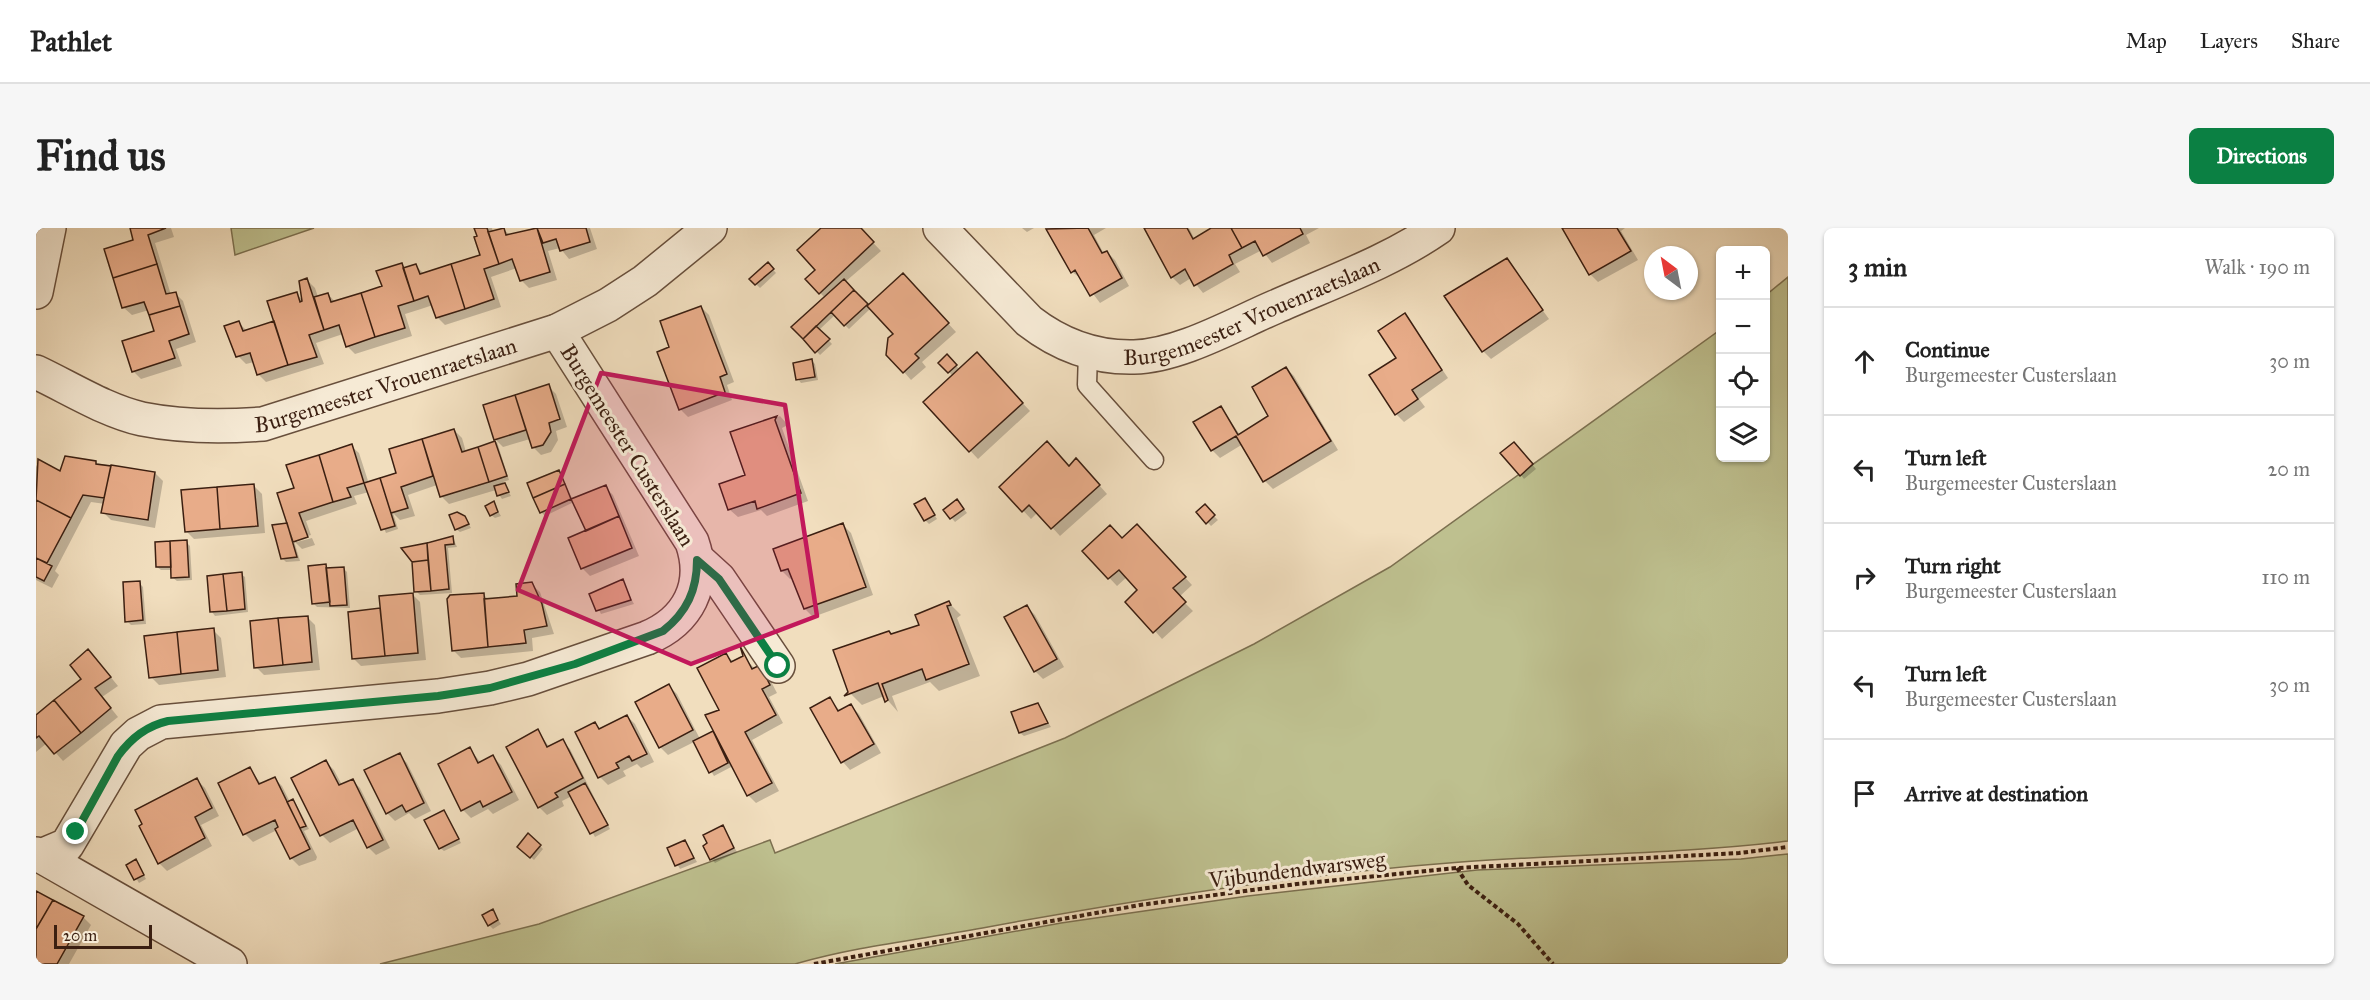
<!DOCTYPE html>
<meta charset="utf-8">
<style>
:root{--surface:#fff;--page:#f6f6f6;--text:#222;--muted:#767676;--line:#e0e0e0;--accent:#0b8043}
body{margin:0;font-family:"IM FELL Great Primer",serif;background:var(--page);color:var(--text)}
.controls{position:absolute;right:18px;top:18px;display:grid;overflow:hidden;border-radius:9px;box-shadow:0 2px 4px #0004}
.controls button{width:54px;height:54px;display:grid;place-items:center;padding:0;border:0;border-bottom:2px solid var(--line);background:var(--surface);color:var(--text);font:30px sans-serif}
.compass{position:absolute;left:1608px;top:18px;width:54px;height:54px;border-radius:50%;background:var(--surface);box-shadow:0 2px 4px #0004;rotate:328deg}
.scale{position:absolute;left:18px;bottom:15px;width:98px;box-sizing:border-box;padding-left:6px;border:3px solid #3b1f11;border-top:0;font-size:16px;line-height:21px;white-space:nowrap;color:#3b1f11;-webkit-text-stroke:4px #f6ead5;paint-order:stroke}
.stop{position:absolute;width:18px;height:18px;margin:-14px;border:4px solid #0b8043;border-radius:50%;background:#fff}
.stop.end{background:#0b8043;border-color:#fff;box-shadow:0 2px 6px #0008}
.list{margin:0;padding:0;list-style:none}
h2{display:flex;justify-content:space-between;align-items:center;height:78px;margin:0;padding:0 24px;font-size:26px}
h2 small{font-size:20px;font-weight:400;color:var(--muted)}
.list li{display:grid;grid-template-columns:39px 1fr auto;gap:18px;align-items:center;box-sizing:border-box;height:108px;padding:0 24px;border-top:2px solid var(--line)}
.list b{display:block;font-size:22px;white-space:nowrap}
.list p{margin:0;font-size:20px;white-space:nowrap;color:var(--muted)}
.list em{font-size:20px;font-style:normal;color:var(--muted)}
.icon{flex:none;width:33px;height:33px;fill:none;stroke:currentColor;stroke-width:2;stroke-linecap:round;stroke-linejoin:round}
.map{position:relative;flex:none;width:1752px;height:736px;overflow:hidden;border-radius:9px}
header{display:flex;align-items:center;gap:36px;box-sizing:border-box;height:84px;padding:0 30px;background:var(--surface);border-bottom:2px solid var(--line)}
header strong{font-size:28px}
nav{display:flex;gap:33px;margin-inline-start:auto;font-size:21px}
.intro{display:flex;align-items:center;justify-content:space-between;box-sizing:border-box;height:144px;padding:0 36px}
h1{margin:0;font-size:42px}
.button{padding:15px 27px;border-radius:9px;background:var(--accent);color:#fff;font-size:21px;font-weight:700}
main{display:flex;gap:36px;padding:0 36px}
aside{flex:1;background:var(--surface);border-radius:9px;box-shadow:0 2px 4px #0004}
.map>svg:first-child{display:block}
.green{fill:#bec08f;stroke:#7c7050;stroke-width:1.5}
.shadow{fill:#0003}
.building{fill:#e8ac89;stroke:#3b1f11;stroke-width:1.5}
.lines{fill:none;stroke-linecap:round;stroke-linejoin:round}
.lane-casing{stroke:#684f3c;stroke-width:21}
.street-casing{stroke:#684f3c;stroke-width:36}
.path{stroke:#3b1f11;stroke-width:4;stroke-dasharray:4.5 3;stroke-linecap:butt}
.lane{stroke:#f6ead5;stroke-width:18}
.street{stroke:#f6ead5;stroke-width:33}
.route{stroke:#0b8043;stroke-width:8}
.marked{fill:#c2185b;fill-opacity:0.2;stroke:#c2185b;stroke-width:4.5;stroke-linejoin:round}
.labels{text-anchor:middle;stroke-width:6;stroke-linejoin:round;paint-order:stroke}
.street-label{font-size:22px;fill:#3b1f11;stroke:#f6ead5}
</style>
<header>
<strong>Pathlet</strong>
<nav><a>Map</a><a>Layers</a><a>Share</a></nav>
</header>
<div class="intro"><h1>Find us</h1><a class="button">Directions</a></div>
<main>
<div class="map">
<svg width="1752" height="736" viewBox="0 0 1752 736">
<rect width="100%" height="100%" fill="#f1debe"/>
<filter id="stains"><feTurbulence type="fractalNoise" baseFrequency=".00333" numOctaves="4"/><feColorMatrix values="0 0 0 0 .2 0 0 0 0 .09 0 0 0 0 .02 0 0 0 .5 -.17"/></filter>
<radialGradient id="worn" r=".72"><stop offset=".6" stop-color="#630" stop-opacity="0"/><stop offset="1" stop-color="#630" stop-opacity=".3"/></radialGradient>
<path class="green" d="M195,0h83l-79,27z
M1752,49v564c-108,13 -218,13 -327,21 -159,12 -317,36 -473,65 -64,12 -131,19 -193,37h-415l159,-40 231,-84 5,13 290,-115 189,-94 136,-77 330,-237v128h46v-163z
M1752,626v110h-953l226,-41 187,-27 229,-26 264,-11z"/>
<path class="shadow" d="M95,0h40l3,9 -19,6 16,52 4,-2 8,8 13,41 -20,7 6,17 -41,13 -8,-8 23,-39 -7,-22 -17,5 -8,-7 11,-67z
M439,0h17l1,4 10,-3 7,6 24,-7h56l7,21 -28,10 -9,-11 -12,3 9,29 -28,8 -8,-8 -4,-12 -26,9 10,30 -56,18 -8,-8 -4,-12 -12,4 -16,5 7,22 -57,18 -8,-8 -4,-12 -27,9 8,21 -58,18 -8,-8 -4,-12 -8,2 -8,-8 1,-33 8,8 29,-9 20,-28 8,7 3,-21 8,8 3,9 10,-3 8,9 48,-16 17,-22 5,4 10,-3 8,8 57,-18z
M787,0h36l22,23 -36,31 25,27 -21,20 -14,-14 -16,15 13,14 -12,11 -27,-28 32,-29 -18,-19 10,-9z
M986,0h12l-7,4z
M1015,0h55l-12,7 10,19 3,-2 8,8 14,26 -29,17 -18,-24 -10,-7 -24,-42z
M1109,0h44l6,12 18,-12h106l-13,7 4,8 -38,20 -10,-13 -27,14 5,8 -37,21 -12,-15 -11,7 -8,-8z
M1527,0h62l-4,3 17,29 -40,22 -8,-8z
M1470,32l43,59 -58,40 -8,-8z
M732,36l8,9 -16,15 -9,-9z
M875,55l45,49 -34,30 4,5 -15,13 -7,-8 -9,-38z
M665,79l8,8 25,67 -7,3 5,15 -44,17 -8,-8 -9,-61z
M1369,87l43,63 -29,21 6,8 -21,15 -8,-8 2,-56z
M911,128l13,14 24,-8 46,49 -52,48 -53,-57 28,-26 -13,-13z
M776,133l3,3 3,16 -17,3 -3,-4z
M1250,140l8,8 44,74 -65,39 -8,-8 -22,-37 -23,14 -8,-8 9,-43 19,28 30,-18z
M512,158l8,8 11,33 -11,4 2,9 -7,12 -10,3 -8,-8 -3,-8 -27,8 -8,-8 -11,-33z
M744,188l8,9 -6,3 26,73 -41,15 -6,-6 -23,7 -8,-7 -9,-25 26,-9 -15,-43z
M418,202l8,8 4,14 31,-10 12,38 -6,2 8,14 -9,3 -6,-9 -47,14 -8,-8 -4,-11 -29,10 7,21 -15,4 -7,-7 5,16 -12,4 -17,-41 -15,4 3,8 -51,17 5,14 -14,4v3l15,-4 3,7 -13,4 -8,-8 6,20 -14,1 -4,-4 13,-69 56,-43 8,7 10,31 29,-10 -7,-24z
M1482,220l18,21 -12,10 -3,-4z
M30,230l89,15 8,8 -8,47 -44,-8 -8,-8 2,-8 -14,-2 -36,69 4,4 -7,13 -16,-8v-113l3,-6 22,12z
M1033,239l15,1 23,26 -47,42 -22,-24 -7,7 -30,-32z
M523,244l14,28 32,-13 8,8 26,61 -49,20 -8,-8 6,-36 -14,-30 -29,14 -4,-4z
M218,258l8,8 3,39 -71,6 -8,-8z
M889,272l12,19 -8,5 -4,-4z
M457,275l8,13 -6,2 -4,-3z
M925,277l6,8 -12,9 -10,-12z
M1168,278l14,14 -7,6 -13,-14z
M429,289l6,11 -11,4 -4,-3z
M807,297l8,8 22,62 -60,22 -8,-8 -12,-31 -3,1 -8,-8z
M1109,306l47,51 -13,12 14,14 -31,28 -7,-8 -15,-41 -13,-13 -10,9 -33,-35z
M417,310l4,9 -9,1 4,45 -32,2 -4,-4 -3,-30 -9,-12z
M150,314l4,4 2,34 -15,1 -4,-3 -1,-8h-11l-4,-3z
M289,337l4,4 14,-1 4,4 3,36 -33,-1 -4,-4z
M205,346l4,3 3,35 -33,4 -3,-4z
M586,353l12,23 -33,10 -10,-20z
M103,355l4,4 3,37 -15,1 -4,-4z
M495,356l9,8 14,42 -22,4 1,13 -72,7 -8,-8 30,-56 6,6 30,-3z
M376,366l8,8 6,58 -65,6 -8,-8 -4,-45 33,-3z
M913,375l12,12 -4,3 23,58 -41,15 -9,-9 -38,14 6,16 -14,-16 -22,9 -12,-12 42,-58 29,-9z
M991,379l8,8 29,52 -21,12 -8,-8z
M271,389l8,8 5,45 -56,5 -8,-8z
M177,402l8,8 5,39 -67,8 -8,-8z
M690,427l8,7 10,-5 11,12 12,5 10,19 -8,4 14,26 -31,17 27,51 -23,12 -8,-8 -15,-29 -19,10 -20,-34 -26,13 -8,-8 9,-61 8,8 23,45 13,-6 6,6 -14,-27 5,5 11,-6z
M60,431l22,27 -16,11 16,20 -55,44 -16,-18 -11,9v-36l47,-37z
M794,471l11,13 10,-6 8,8 22,39 -31,17 -7,-8 -31,-53z
M1001,477l14,22 -27,9 -4,-3z
M591,488l8,8 19,38 -13,6 -4,-4 -14,7 3,5 -18,9 -8,-8 -23,-44 18,-9 6,5z
M502,503l12,17 12,-7 8,8 40,80 -15,8 -23,-41 -10,5 2,5 -17,9 -8,-8z
M434,521l11,14 12,-6 8,8 18,35 -26,14 -5,-5 -17,9 -8,-8 -23,-45z
M363,527l8,8 24,48 -16,8 -6,-6 -14,8 -8,-8z
M290,534l8,8 8,15 10,-5 8,8 30,60 -14,7 -8,-8 -9,-19 -29,15 -8,-8z
M214,541l12,16 12,-7 8,8 8,16 2,-2 4,4 13,25 -5,2 13,26 -1,3 -17,6 -8,-8 -14,-28 -24,12 -8,-8 -25,-50z
M161,552l8,8 14,28 -18,9 11,21 -45,25 -8,-8z
M408,584l17,31 -17,8 -4,-3z
M686,599l15,25 -22,11 -3,-4z
M649,613l12,21 -17,7 -11,-20z
M504,618l3,3 -9,11 -11,-10z
M100,633l10,18 -7,4 -11,-18z
M0,665l47,24 8,8 -22,39h-33z
M456,683l9,13 -8,5 -4,-4z"/>
<path class="building" d="M94,0h36l-18,7 9,29 -44,14 -9,-29 29,-9z
M438,0h13l12,36 -15,5 10,30 -29,10 -14,-45 29,-9 -6,-18 3,-1z
M468,0l2,7 31,-7 13,44 -30,9 -8,-22 -13,5 -11,-32z
M501,0h49l4,14 -30,9 -4,-12 -13,4z
M785,0h40l13,14 -55,52 -14,-15 10,-9 -18,-20z
M1052,0l14,25 5,-2 15,27 -32,18 -15,-26 -4,3 -25,-44z
M1108,0h43l6,11 18,-11h20l11,20 -13,7 4,9 -39,22 -9,-17 -14,9z
M1195,0h69l3,6 -40,22 -8,-15 -13,7z
M1526,0h55l14,23 -42,24z
M1471,30l36,52 -61,42 -38,-56z
M732,34l6,7 -19,16 -6,-6z
M366,35l12,38 -16,5 7,22 -30,9 -14,-44 21,-7 -6,-15z
M121,36l9,30 10,-2 4,14 -31,9 -5,-13 -22,6 -9,-30z
M380,36l4,10 31,-10 14,45 -29,9 -8,-22 -14,5 -11,-33z
M867,45l46,50 -34,31 4,4 -16,15 -17,-18 2,-17 5,-4 -26,-28z
M271,50l17,52 -15,5 8,22 -29,8 -21,-64 30,-9 3,10 2,-1 -3,-20z
M808,51l10,11 -51,49 -12,-12z
M818,62l14,14 -24,22 -13,-14z
M292,65l3,9 30,-9 14,44 -29,10 -7,-22 -15,5 -10,-33z
M144,78l9,28 -20,7 6,17 -43,14 -10,-31 32,-10 -5,-16z
M665,78l26,68 -7,3 5,15 -46,18 -22,-58 12,-5 -9,-26z
M1369,85l37,57 -30,20 6,9 -23,16 -26,-40 27,-17 -18,-27z
M203,93l4,10 31,-10 14,44 -31,10 -7,-22 -14,4 -12,-31z
M780,98l14,13 -15,14 -12,-14z
M941,124l46,51 -54,49 -46,-50z
M911,126l10,11 -9,8 -10,-10z
M776,131l3,18 -19,3 -3,-17z
M1250,139l45,74 -68,41 -27,-46 -25,15 -18,-29 28,-16 17,29 30,-19 -16,-29z
M513,156l11,35 -11,4 2,9 -8,13 -11,3 -17,-53z
M479,167l11,35 -32,10 -11,-35z
M741,188l-2,4 26,73 -44,16 -2,-8 -27,9 -9,-26 26,-9 -15,-43z
M418,201l8,23 16,-5 11,35 -49,15 -18,-58z
M386,211l11,37 -32,11 7,21 -17,5 -11,-35 16,-5 -7,-24z
M459,213l12,35 -18,6 -11,-35z
M1011,213l22,25 7,-8 24,27 -49,44 -22,-24 -7,7 -23,-25z
M1478,214l19,22 -13,12 -20,-23z
M316,216l12,39 -17,5 4,9 -18,5 -14,-47z
M283,227l14,47 -34,11 9,24 -15,5 -16,-49 17,-5 -8,-23z
M29,228l31,5v3l15,2 -7,32 -21,-3 -12,23 -35,-18 2,-41 22,12z
M75,237l44,7 -7,48 -47,-7z
M523,242l6,14 -32,14 -6,-15z
M344,250l15,48 -14,4 -17,-47z
M469,255l4,9 -12,4 -3,-10z
M218,256l4,42 -38,3 -3,-42z
M529,256l6,15 -31,14 -7,-15z
M570,257l13,31 -33,15 -15,-32z
M181,259l3,42 -35,3 -4,-42z
M889,270l10,17 -11,6 -10,-17z
M921,271l7,10 -14,10 -7,-9z
M0,272l35,18 -24,45 -11,-5z
M458,273l4,11 -8,4 -5,-10z
M1169,276l10,11 -9,9 -10,-12z
M421,284l8,4 4,8 -14,6 -6,-15z
M583,288l13,32 -51,21 -13,-31z
M251,295l10,34 -16,2 -9,-34z
M807,295l23,64 -62,22 -16,-40 -7,2 -8,-22z
M1101,296l49,53 -13,11 13,14 -33,31 -28,-31 12,-12 -18,-20 -11,9 -26,-28 28,-26 12,13z
M417,308l1,8 -9,1 4,44 -18,2 -4,-48z
M151,312l2,37 -18,1 -1,-37z
M134,313l1,26h-15l-1,-25z
M391,315l1,17 -16,2 -11,-14z
M0,330l16,8 -8,15 -8,-4z
M392,332l3,31 -17,1 -2,-30z
M290,336l4,38 -18,2 -4,-38z
M308,339l3,38 -17,1 -4,-38z
M206,344l3,37 -18,2 -4,-37z
M187,346l4,37 -17,1 -3,-36z
M587,351l8,21 -35,11 -7,-17z
M104,353l3,39 -18,2 -2,-40z
M496,354l10,22 5,22 -23,4 2,13 -38,4 -4,-48 33,-3 -1,-12z
M377,365l5,60 -33,3 -6,-60z
M448,365l4,54 -36,4 -5,-52 3,-4z
M913,373l2,4 -4,1 22,58 -43,16 -4,-11 -40,15 6,16 -3,2 -7,-19 -34,13 4,-4 -15,-42 56,-19 2,3 28,-9 -4,-10z
M991,377l30,54 -23,13 -30,-55z
M344,380l5,48 -33,3 -4,-47z
M272,388l4,46 -29,3 -5,-47z
M242,390l5,47 -29,3 -4,-47z
M178,400l4,42 -37,4 -4,-42z
M141,404l4,42 -32,4 -5,-42z
M704,418l12,23 8,-4 10,20 -8,4 14,26 -31,17 27,51 -25,13 -42,-81 14,-5 -22,-42 29,-15 5,9 12,-6z
M52,421l23,28 -16,11 16,20 -30,25 -27,-33 27,-21 -11,-14z
M633,456l24,46 -34,18 -24,-46z
M794,469l8,14 13,-7 23,40 -33,19 -31,-55z
M18,472l27,33 -27,21 -15,-18 -3,2v-23z
M1002,475l10,20 -29,10 -8,-21z
M591,487l20,39 -15,7 -3,-5 -13,7 3,5 -21,10 -23,-46 20,-10 4,7z
M502,501l9,18 16,-8 20,39 -28,15 3,4 -20,11 -32,-61z
M677,503l15,32 -19,10 -16,-32z
M434,519l8,16 15,-8 19,37 -29,15 -3,-6 -19,10 -23,-47z
M364,525l24,50 -18,9 -4,-7 -16,9 -22,-44z
M290,532l13,25 14,-6 30,61 -16,8 -14,-28 -33,16 -29,-58z
M214,539l9,17 16,-7 35,72 -20,10 -15,-30 3,-2 -3,-7 -32,15 -25,-52z
M161,550l15,30 -17,9 10,21 -47,26 -19,-38 3,-2 -7,-14z
M549,555l23,42 -18,9 -22,-42z
M257,571l13,27 -6,2 -13,-26z
M408,582l15,29 -20,10 -15,-29z
M687,597l11,23 -24,12 -7,-14 4,-3 -4,-8z
M492,605l13,12 -11,13 -13,-11z
M649,612l9,18 -19,8 -8,-18z
M100,631l8,16 -10,5 -8,-15z
M0,663l17,9 -17,29z
M17,672l31,16 -27,48h-21v-35z
M457,681l5,11 -10,6 -6,-11z"/>
<g class="lines">
<g class="lane-casing">
<path id="lane" d="M1052,124l-1,33 67,75"/>
</g>
<g class="street-casing">
<g id="street">
<path id="s1" d="M904,0l89,93c31,24 66,37 105,36 45,-1 99,-32 141,-50 54,-24 114,-45 163,-79"/>
<path d="M0,64l13,-64"/>
<path id="s2" d="M0,144c34,16 70,39 106,47 40,8 81,8 121,5l294,-93 51,-26 37,-24 65,-53"/>
<path d="M661,331l22,20 59,87"/>
<path d="M0,626l5,2 26,-11 59,-100 12,-11 23,-12 277,-26 52,-8 38,-9 119,-41c41,-17 60,-53 45,-96l-135,-211"/>
<path d="M5,628l189,108"/>
</g>
</g>
<path class="path" d="M1421,640l11,17 50,39 35,40
M778,736l326,-59 157,-21 160,-16 282,-15 49,-6"/>
<use href="#lane" class="lane"/>
<use href="#street" class="street"/>
</g>
<g class="lines">
<path class="route" d="M40,604l42,-76c13,-18 28,-30 50,-35l270,-25 52,-8 85,-24 88,-33c24,-19 34,-41 34,-71l22,19 59,87"/>
</g>
<path class="marked" d="M565,145l184,32 32,211 -126,48 -173,-74z"/>
<g class="labels">
<g class="street-label">
<text dy="8" stroke="none"><textPath href="#s1" startOffset="368">Burgemeester Vrouenraetslaan</textPath></text>
<text dy="8" stroke="none"><textPath href="#s2" startOffset="366">Burgemeester Vrouenraetslaan</textPath></text>
<text transform="translate(592 217) rotate(58)" y="8">Burgemeester Custerslaan</text>
<text transform="translate(1261 641) rotate(-7)" y="8">Vijbundendwarsweg</text>
</g>
</g>
<rect width="100%" height="100%" filter="url(#stains)"/>
<rect width="100%" height="100%" fill="url(#worn)"/>
</svg>
<div class="controls">
<button>+</button>
<button>−</button>
<button><svg class="icon" aria-label="locate" viewBox="0 0 24 24"><circle cx="12" cy="12" r="6"/><path d="M12 2v4M12 18v4M2 12h4M18 12h4"/></svg></button>
<button><svg class="icon" aria-label="layers" viewBox="0 0 24 24"><path d="M12 4l9 5-9 5-9-5zM3 14l9 5 9-5"/></svg></button>
</div>
<svg class="compass" viewBox="-18 -18 36 36"><path d="M0-13l5 13h-10z" fill="#e53935"/><path d="M0 13l5-13h-10z" fill="#767676"/></svg>
<div class="scale">20 m</div>
<div class="stop" style="left:742px;top:438px"></div>
<div class="stop end" style="left:40px;top:604px"></div>
</div>
<aside>
<h2>3 min<small>Walk · 190 m</small></h2>
<ul class="list">
<li><svg class="icon" aria-label="ahead" viewBox="0 0 24 24"><path d="M12 20V5M6 11l6-6 6 6"/></svg><div><b>Continue</b><p>Burgemeester Custerslaan</p></div><em>30 m</em></li>
<li><svg class="icon" aria-label="left" viewBox="0 0 24 24"><path d="M17 20v-9H6M10 6l-5 5 5 5"/></svg><div><b>Turn left</b><p>Burgemeester Custerslaan</p></div><em>20 m</em></li>
<li><svg class="icon" aria-label="right" viewBox="0 0 24 24"><path d="M7 20v-9h11M14 6l5 5-5 5"/></svg><div><b>Turn right</b><p>Burgemeester Custerslaan</p></div><em>110 m</em></li>
<li><svg class="icon" aria-label="left" viewBox="0 0 24 24"><path d="M17 20v-9H6M10 6l-5 5 5 5"/></svg><div><b>Turn left</b><p>Burgemeester Custerslaan</p></div><em>30 m</em></li>
<li><svg class="icon" aria-label="arrive" viewBox="0 0 24 24"><path d="M6 21V4h12l-3 4 3 4H6"/></svg><div><b>Arrive at destination</b></div></li>
</ul>
</aside>
</main>
